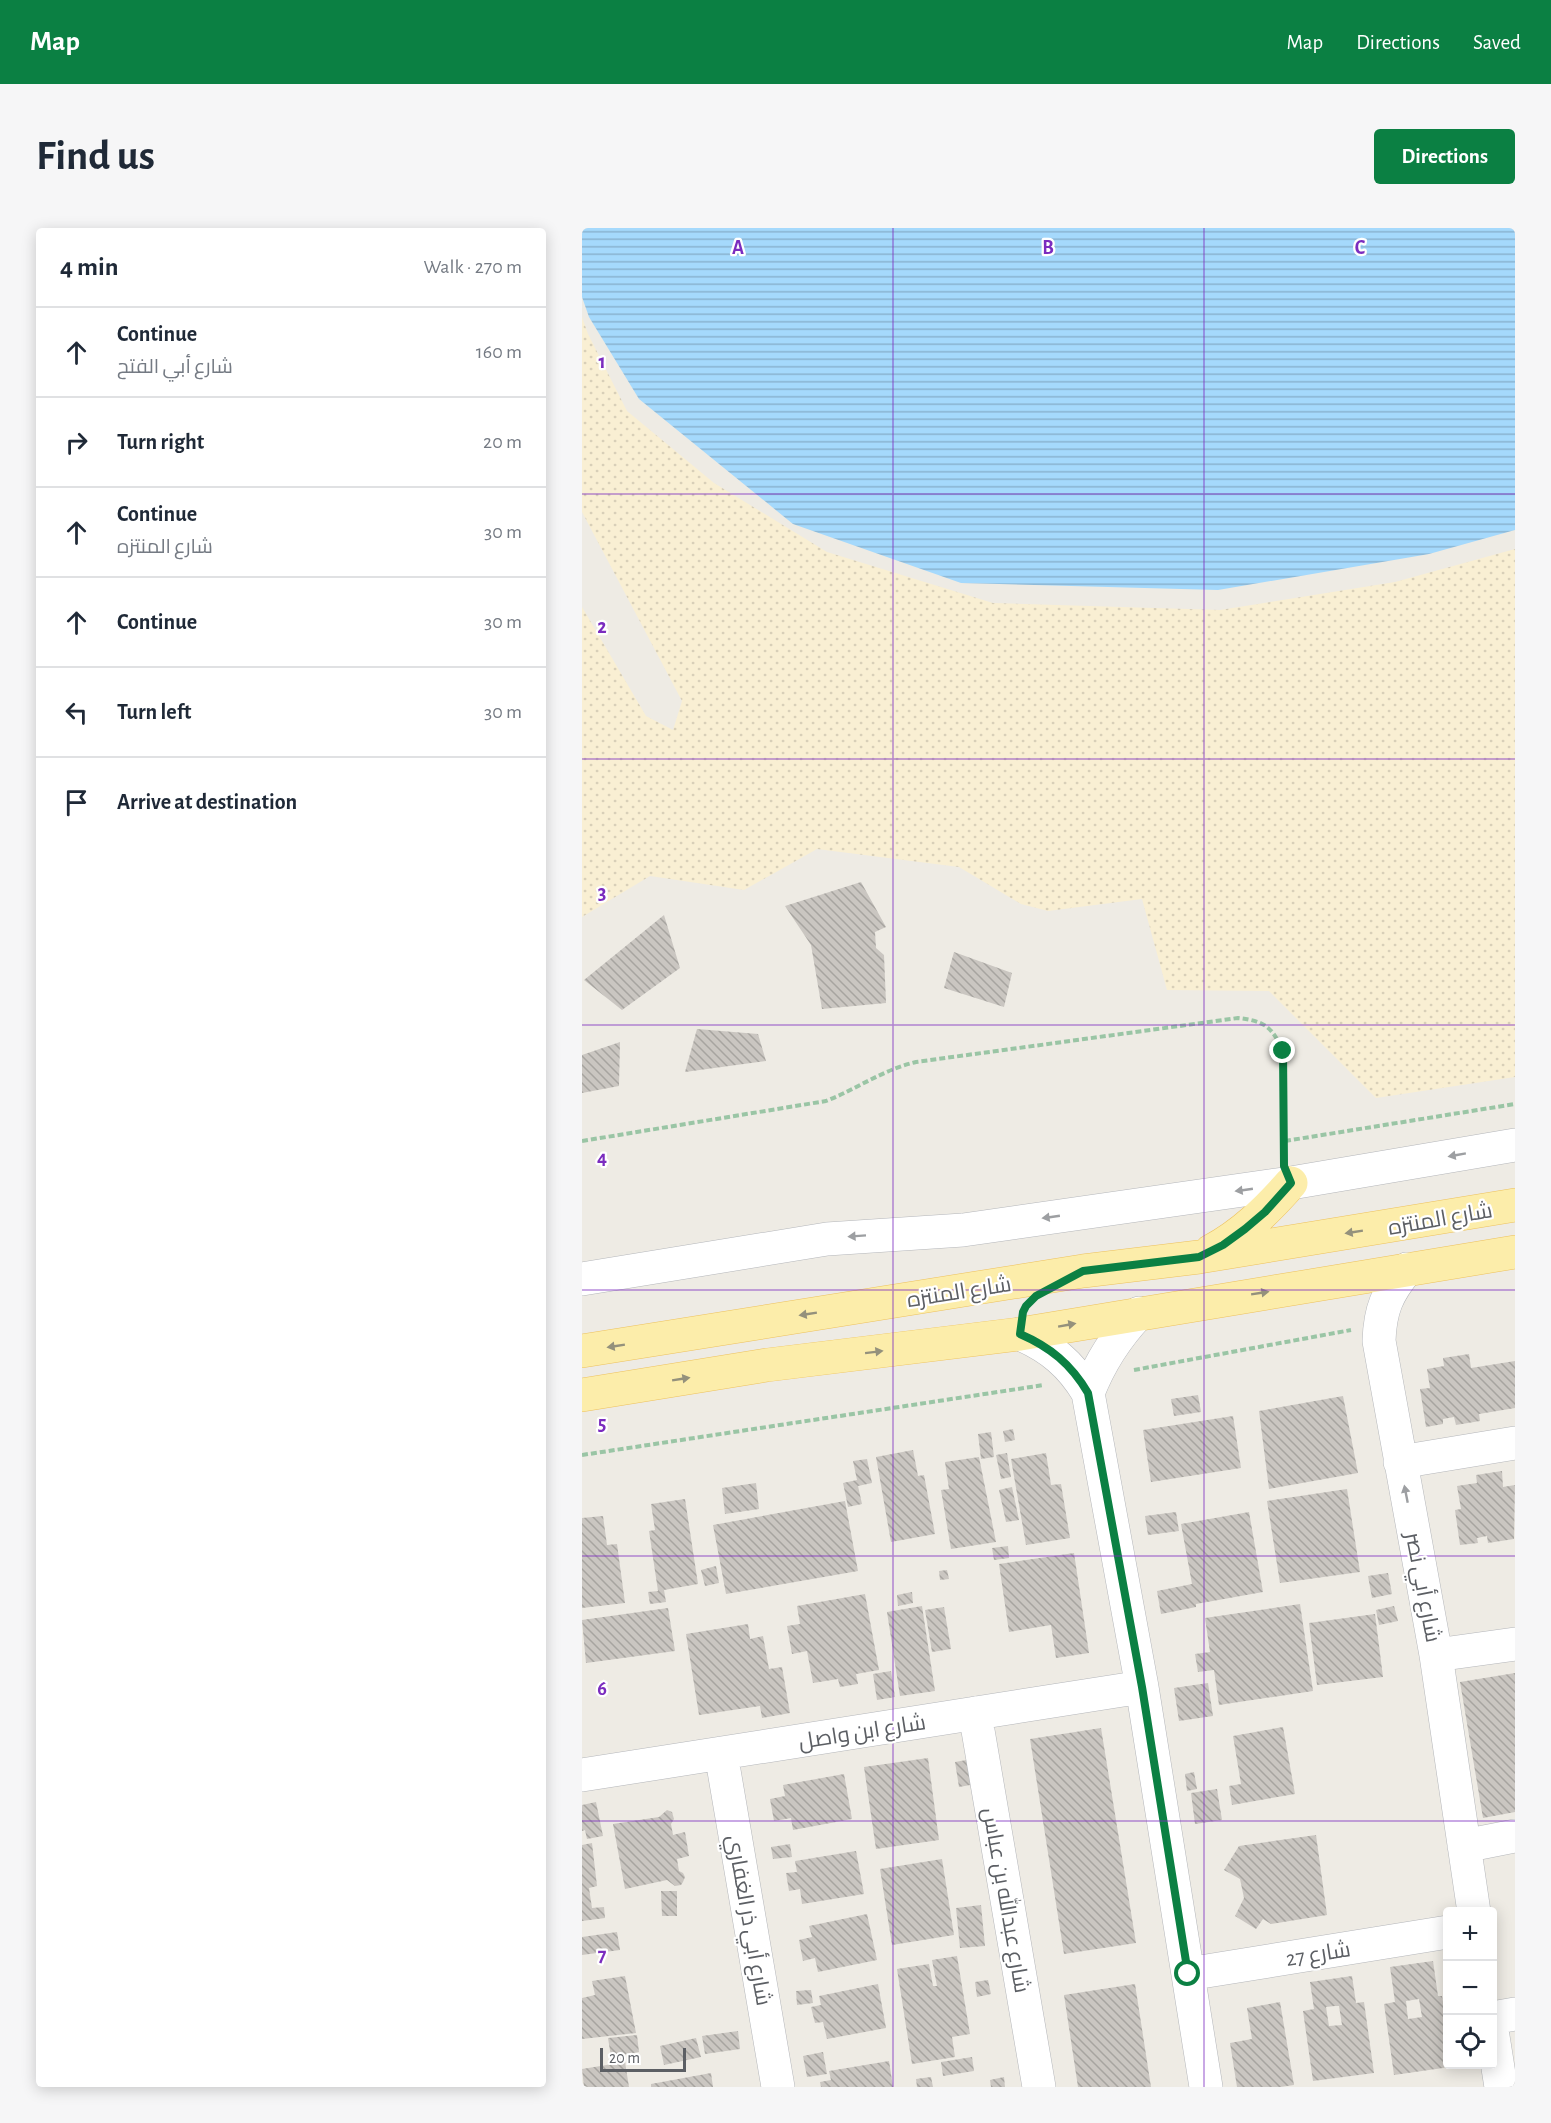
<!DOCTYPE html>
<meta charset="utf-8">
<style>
:root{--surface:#fff;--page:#f6f6f7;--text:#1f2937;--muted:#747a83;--line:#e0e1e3;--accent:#0b8043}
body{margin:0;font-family:"Alegreya Sans",Cairo,sans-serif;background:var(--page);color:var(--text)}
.controls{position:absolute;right:18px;bottom:18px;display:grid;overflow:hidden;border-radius:6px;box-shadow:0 3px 15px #0003}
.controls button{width:54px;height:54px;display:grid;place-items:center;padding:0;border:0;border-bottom:2px solid var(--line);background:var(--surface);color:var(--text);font:30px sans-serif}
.scale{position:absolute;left:18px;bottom:15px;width:86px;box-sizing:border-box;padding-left:6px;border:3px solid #5c5f64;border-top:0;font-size:16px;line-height:21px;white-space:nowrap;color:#5c5f64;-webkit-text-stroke:4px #fff;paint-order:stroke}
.stop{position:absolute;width:18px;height:18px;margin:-14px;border:4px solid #0b8043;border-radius:50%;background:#fff}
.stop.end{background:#0b8043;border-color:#fff;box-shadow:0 2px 6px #0008}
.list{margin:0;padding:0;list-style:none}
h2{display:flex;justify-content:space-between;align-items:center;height:78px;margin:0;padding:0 24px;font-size:26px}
h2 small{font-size:20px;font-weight:400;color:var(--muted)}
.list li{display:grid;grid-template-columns:39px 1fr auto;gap:18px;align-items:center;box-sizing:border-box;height:90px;padding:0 24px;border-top:2px solid var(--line)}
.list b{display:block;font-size:22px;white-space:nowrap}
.list p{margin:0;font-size:20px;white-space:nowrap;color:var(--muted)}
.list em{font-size:20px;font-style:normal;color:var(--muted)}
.icon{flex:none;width:33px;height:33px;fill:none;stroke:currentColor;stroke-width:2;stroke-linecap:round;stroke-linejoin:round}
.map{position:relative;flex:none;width:933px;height:1859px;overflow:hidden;border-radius:6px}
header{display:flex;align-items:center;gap:36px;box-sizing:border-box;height:84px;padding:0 30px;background:var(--accent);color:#fff}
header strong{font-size:28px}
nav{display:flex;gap:33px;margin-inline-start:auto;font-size:21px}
.intro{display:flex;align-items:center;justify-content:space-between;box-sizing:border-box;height:144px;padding:0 36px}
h1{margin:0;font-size:42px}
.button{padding:15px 27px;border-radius:6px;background:var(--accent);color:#fff;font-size:21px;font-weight:700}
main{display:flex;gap:36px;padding:0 36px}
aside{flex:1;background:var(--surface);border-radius:6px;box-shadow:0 3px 15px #0003}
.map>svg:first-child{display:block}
.sand{fill:url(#sand-dots)}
.water{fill:url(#water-rules)}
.building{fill:url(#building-back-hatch);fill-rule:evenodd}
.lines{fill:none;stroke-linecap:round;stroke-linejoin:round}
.minor-casing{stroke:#b4b6ba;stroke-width:34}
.major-casing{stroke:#edc15d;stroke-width:34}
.path{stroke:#9ac5a5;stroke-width:4;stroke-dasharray:6 3;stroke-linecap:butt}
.minor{stroke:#fff;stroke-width:33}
.major{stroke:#fcedaa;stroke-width:33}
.oneway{fill:#9d9fa2}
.oneway2{fill:#94917c}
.route{stroke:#0b8043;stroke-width:8}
.grid{fill:none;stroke:#7b2cbf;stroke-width:1.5;stroke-opacity:0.55}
.labels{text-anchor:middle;stroke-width:4.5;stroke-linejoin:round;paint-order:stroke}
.street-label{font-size:22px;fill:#5c5f64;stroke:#fff}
.grid-label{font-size:20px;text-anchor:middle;font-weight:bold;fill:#7b2cbf;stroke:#fff;stroke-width:4.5;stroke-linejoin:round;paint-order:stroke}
</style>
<header>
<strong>Map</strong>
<nav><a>Map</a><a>Directions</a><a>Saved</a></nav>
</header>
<div class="intro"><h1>Find us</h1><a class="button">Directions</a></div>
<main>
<aside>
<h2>4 min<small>Walk · 270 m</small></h2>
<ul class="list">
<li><svg class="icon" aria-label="ahead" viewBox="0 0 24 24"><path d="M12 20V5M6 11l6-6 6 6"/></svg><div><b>Continue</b><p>شارع أبي الفتح</p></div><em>160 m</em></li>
<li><svg class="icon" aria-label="right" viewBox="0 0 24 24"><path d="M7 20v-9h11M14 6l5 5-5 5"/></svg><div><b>Turn right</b></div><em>20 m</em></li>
<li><svg class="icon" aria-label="ahead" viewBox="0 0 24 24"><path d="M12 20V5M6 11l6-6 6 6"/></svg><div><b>Continue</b><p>شارع المنتزه</p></div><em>30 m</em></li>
<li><svg class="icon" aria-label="ahead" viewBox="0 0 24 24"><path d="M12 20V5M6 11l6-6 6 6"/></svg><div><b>Continue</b></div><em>30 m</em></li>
<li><svg class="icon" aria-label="left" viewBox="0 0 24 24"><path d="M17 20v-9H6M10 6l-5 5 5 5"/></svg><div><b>Turn left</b></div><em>30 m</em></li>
<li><svg class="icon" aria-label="arrive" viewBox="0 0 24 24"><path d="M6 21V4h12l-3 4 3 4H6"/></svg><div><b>Arrive at destination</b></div></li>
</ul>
</aside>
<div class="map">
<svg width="933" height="1859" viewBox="0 0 933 1859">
<defs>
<pattern id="sand-dots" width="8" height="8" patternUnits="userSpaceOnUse" patternTransform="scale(1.5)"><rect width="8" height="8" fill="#f9efd3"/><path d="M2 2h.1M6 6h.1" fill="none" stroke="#d8cfb8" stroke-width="1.8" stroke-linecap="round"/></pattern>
<pattern id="water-rules" width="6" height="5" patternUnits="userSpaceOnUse" patternTransform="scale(1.5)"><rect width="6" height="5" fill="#a5d9fc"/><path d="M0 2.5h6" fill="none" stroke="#8ab3d0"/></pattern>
<pattern id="building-back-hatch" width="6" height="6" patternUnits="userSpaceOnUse" patternTransform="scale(1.5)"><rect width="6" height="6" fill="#cac6c1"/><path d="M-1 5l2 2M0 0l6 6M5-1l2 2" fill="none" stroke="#a7a4a0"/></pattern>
</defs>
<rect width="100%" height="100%" fill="#eeebe4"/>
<path class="sand" d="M0,89l6,17 39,77 87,72 113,69 166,51 227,7 175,-28 120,-33v528l-139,21 -107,-107 -102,-1 -25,-91 -94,12 -27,-7 -62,-37 -142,-18 -73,41 -94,-14 -68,41v-310l64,109 27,14 9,-29 -100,-189z"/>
<path class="water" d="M0,0h933v302l-86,24 -211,36 -257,-7 -168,-59 -154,-125 -50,-82 -7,-20z"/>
<path class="building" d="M279,654l25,45 -11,5 1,16 8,7 2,48 -64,6 -11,-64 -26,-39z
M82,687l16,53 -58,42 -38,-30z
M372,724l58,21 -8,34 -60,-19z
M115,801l61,5 8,27 -81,11z
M38,814l-1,44 -37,7v-38z
M887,1126l2,14 44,-7v47l-36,6 1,7 -24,4 -2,-8 -11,2v5l-17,3 -6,-38 10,-1 -3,-19 17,-3 -1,-8z
M616,1167l3,17 -27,4 -3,-17z
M761,1168l15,77 -89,16 -10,-78z
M651,1188l8,52 -90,14 -8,-52z
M431,1201l2,11 -10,2 -2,-11z
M409,1204l3,25 -13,2 -3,-25z
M331,1222l5,26 6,-1 11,59 -44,8 -15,-85z
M425,1225l4,24 -10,2 -5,-24z
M464,1225l5,32 10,-1 9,54 -44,7 -15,-86z
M397,1229l17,85 -45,7 -10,-59 8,-1 -4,-27z
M285,1231l5,24 -14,3 4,18 -14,3 -5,-24 14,-3 -4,-19z
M920,1243l1,16 12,-2 -1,54 -26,4 -1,-7 -10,2 1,5 -18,2 -5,-35 6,-1 -4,-23 20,-3 -1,-8z
M174,1255l3,26 -34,5 -3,-26z
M430,1259l7,33 -13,2 -7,-32z
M765,1261l13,83 -80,11 -13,-82z
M103,1271l13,85 -34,6 2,12 -16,2 -2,-12 10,-1 -9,-60 6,-1 -4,-26z
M263,1273l13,70 -132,23 -13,-69z
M594,1284l3,19 -31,4 -3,-19z
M667,1284l14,80 -67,12v3l-35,7 -4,-23 35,-7 -11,-60z
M21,1288l4,29 10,-1 8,59 -43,5v-90z
M426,1318l1,12 -15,2 -2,-12z
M492,1325l15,100 -33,5 -5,-33 -42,7 -10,-68z
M134,1338l3,17 -14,3 -4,-16z
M365,1342l2,9 -9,1 -1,-9z
M806,1345l4,21 -20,4 -4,-22z
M330,1364l1,11 -15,3 -1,-11z
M283,1366l14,76 -23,4 2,10 -18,3 -2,-8 -25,4 -6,-32 -15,3 -5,-28 13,-2 -3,-18z
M718,1376l13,87 -94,14 -5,-35 -16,2 -3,-18 15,-2 -5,-34z
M340,1378l13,85 -35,5 -13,-84z
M812,1378l4,15 -19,4 -3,-15z
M362,1379l7,42 -19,3 -7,-42z
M86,1380l7,43 -89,12 -4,-43z
M793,1386l8,63 -66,8 -8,-62z
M166,1396l2,15 13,-3 6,33 13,-2 8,46 -28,5 -2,-12 -61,9 -13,-81z
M309,1443l4,26 -18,3 -4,-26z
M933,1445v139l-32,6 -23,-136z
M626,1455l5,33 -34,5 -5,-33z
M701,1499l12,67 -63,11 -3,-19 12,-2 -8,-48z
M519,1500l35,215 -72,11 -34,-215z
M346,1530l11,82 -63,9 -12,-82z
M390,1531l4,25 -17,3 -4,-25z
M612,1544l3,17 -10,2 -2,-17z
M262,1546l8,45 -59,11 -2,-12 -17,3 -4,-22 15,-3 -2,-11z
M635,1561l5,31 -27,4 -4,-31z
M14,1574l7,34 -16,3 -2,-9 -3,1v-26z
M85,1582l5,2 2,7 -3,5 2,11 12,-3 4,24 -12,3 2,12 4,2 2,4 -2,5 -2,3 -6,1 -8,-6 -42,9 -12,-65 46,-7z
M734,1607l11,80 -56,9 -8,-5 -7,10 -21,-13 9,-18 -4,-19 -16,-9 15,-24z
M10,1615l5,43 -8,2 3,20 12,-1 1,11 -23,3v-76z
M208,1616l2,13 -19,2 -2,-12z
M274,1623l8,43 -62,10 -2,-15 -11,2 -3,-18 11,-1 -2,-11z
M360,1631l12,76 -62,10 -12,-76z
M79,1663h16v25h-15z
M399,1677l4,41 -25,2 -4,-40z
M285,1686l10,46 -59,12 -3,-14 -12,3 -4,-21 13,-3 -3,-11z
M35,1704l3,18 -38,5v-18z
M375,1728l13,78 -18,3 3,20 -43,7 -15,-95 32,-5 4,22h4l-5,-26z
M851,1733l5,35h4l6,35v33l9,2 -63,9 -10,-71 11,-2 -5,-35zM837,1771l3,18 -14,2 -2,-18z
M43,1748l11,57 -54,6v-41l13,-3 -3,-14z
M770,1748l4,27 8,-1 10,71 -61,8 -10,-70 11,-2 -4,-27zM753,1778h4l3,19 -13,1 -3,-19z
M406,1752l3,14 -14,3 -2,-15z
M296,1756l8,44 -59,11 -4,-17 -8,1 -4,-16 10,-2 -2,-9z
M553,1756l16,103h-73l-14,-92z
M229,1762l2,13 -16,2 -1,-14z
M698,1774l14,83 -14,2h-43l-7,-44 22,-4 -5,-31z
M156,1803l2,18 -35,5 -3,-18z
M55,1807l2,17 -28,5 -3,-19z
M114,1810l5,19 -37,8 -4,-19z
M241,1824l4,22 -20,3 -4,-21z
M390,1829l2,14 -31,5 -2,-14z
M307,1833l4,26h-72l-1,-5 11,-2 -2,-9z
M43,1834l4,25h-45l-2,-18z
M129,1845l2,14h-62v-3z
M349,1849l2,10h-16l-1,-8z
M422,1849l1,10h-14l-1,-7z"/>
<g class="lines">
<g class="minor-casing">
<path id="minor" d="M825,1041c-20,24 -27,41 -28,72l57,314 38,257
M0,1051l245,-40 136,-9 328,-47 224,-38
M438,1106c30,13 51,30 68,59l54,294 64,400
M506,1165c12,-31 28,-56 51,-80
M818,1234l115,-19
M854,1427l79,-11
M393,1485l64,374
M139,1525l57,334
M0,1547l560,-88
M882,1618l51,-10
M606,1746l260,-42
M910,1790l23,-4
M910,1802l9,57"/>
</g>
<g class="major-casing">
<path id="major" d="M629,1023c32,-17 56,-41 80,-68
M0,1123l501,-80 116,-14 316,-52
M0,1167l185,-30 253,-31 495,-82"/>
</g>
<path class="path" d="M0,913l244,-40c31,-12 56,-31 90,-39l322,-44c27,3 34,9 45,33l2,101
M703,913l230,-37
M552,1142l217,-40
M0,1227l462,-70"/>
<use href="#minor" class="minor"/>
<use href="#major" class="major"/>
</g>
<defs><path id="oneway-solid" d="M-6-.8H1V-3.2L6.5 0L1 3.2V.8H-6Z" transform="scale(1.5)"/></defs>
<g class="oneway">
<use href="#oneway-solid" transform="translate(875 927) rotate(170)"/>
<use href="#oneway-solid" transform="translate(662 962) rotate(172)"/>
<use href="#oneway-solid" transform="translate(469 989) rotate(172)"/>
<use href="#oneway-solid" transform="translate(275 1008) rotate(176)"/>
<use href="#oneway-solid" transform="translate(824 1266) rotate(-101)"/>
</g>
<g class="oneway2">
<use href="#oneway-solid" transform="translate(772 1004) rotate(171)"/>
<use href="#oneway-solid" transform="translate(678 1065) rotate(-9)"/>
<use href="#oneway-solid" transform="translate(226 1086) rotate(171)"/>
<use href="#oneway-solid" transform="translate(485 1097) rotate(-10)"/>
<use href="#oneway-solid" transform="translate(34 1118) rotate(171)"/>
<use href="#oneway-solid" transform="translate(292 1124) rotate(-7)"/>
<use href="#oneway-solid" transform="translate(99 1151) rotate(-9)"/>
</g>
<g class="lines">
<path class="route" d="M606,1746l-46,-287 -54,-294c-17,-29 -38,-46 -68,-59l3,-22 3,-6 10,-10 47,-25 116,-14 24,-12 22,-16 20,-17 26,-29 -7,-17 -1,-115"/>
</g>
<path class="grid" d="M311,0v1859M622,0v1859M0,266h933M0,531h933M0,797h933M0,1062h933M0,1328h933M0,1593h933"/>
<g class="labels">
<g class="street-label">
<text transform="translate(858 990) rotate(-10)" y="8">شارع المنتزه</text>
<text transform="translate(377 1063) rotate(-9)" y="8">شارع المنتزه</text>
<text transform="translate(842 1359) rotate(79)" y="8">شارع أبي نصر</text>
<text transform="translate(280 1503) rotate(-9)" y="8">شارع ابن واصل</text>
<text transform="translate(425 1672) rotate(80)" y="8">شارع عبدالله بن عباس</text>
<text transform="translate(168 1692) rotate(80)" y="8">شارع أبي ذر الغفاري</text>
<text transform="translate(736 1725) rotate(-9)" y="8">شارع 27</text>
</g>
</g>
<g class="grid-label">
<text x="156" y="26">A</text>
<text x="466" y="26">B</text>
<text x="778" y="26">C</text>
<text x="20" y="140">1</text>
<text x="20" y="405">2</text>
<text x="20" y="671">3</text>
<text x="20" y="936">4</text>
<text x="20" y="1202">5</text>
<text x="20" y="1467">6</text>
<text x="20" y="1733">7</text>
</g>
</svg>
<div class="controls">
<button>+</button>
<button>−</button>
<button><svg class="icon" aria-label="locate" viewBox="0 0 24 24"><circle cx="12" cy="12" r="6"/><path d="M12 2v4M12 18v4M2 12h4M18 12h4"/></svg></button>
</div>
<div class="scale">20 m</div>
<div class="stop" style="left:606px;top:1746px"></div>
<div class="stop end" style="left:701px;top:823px"></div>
</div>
</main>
